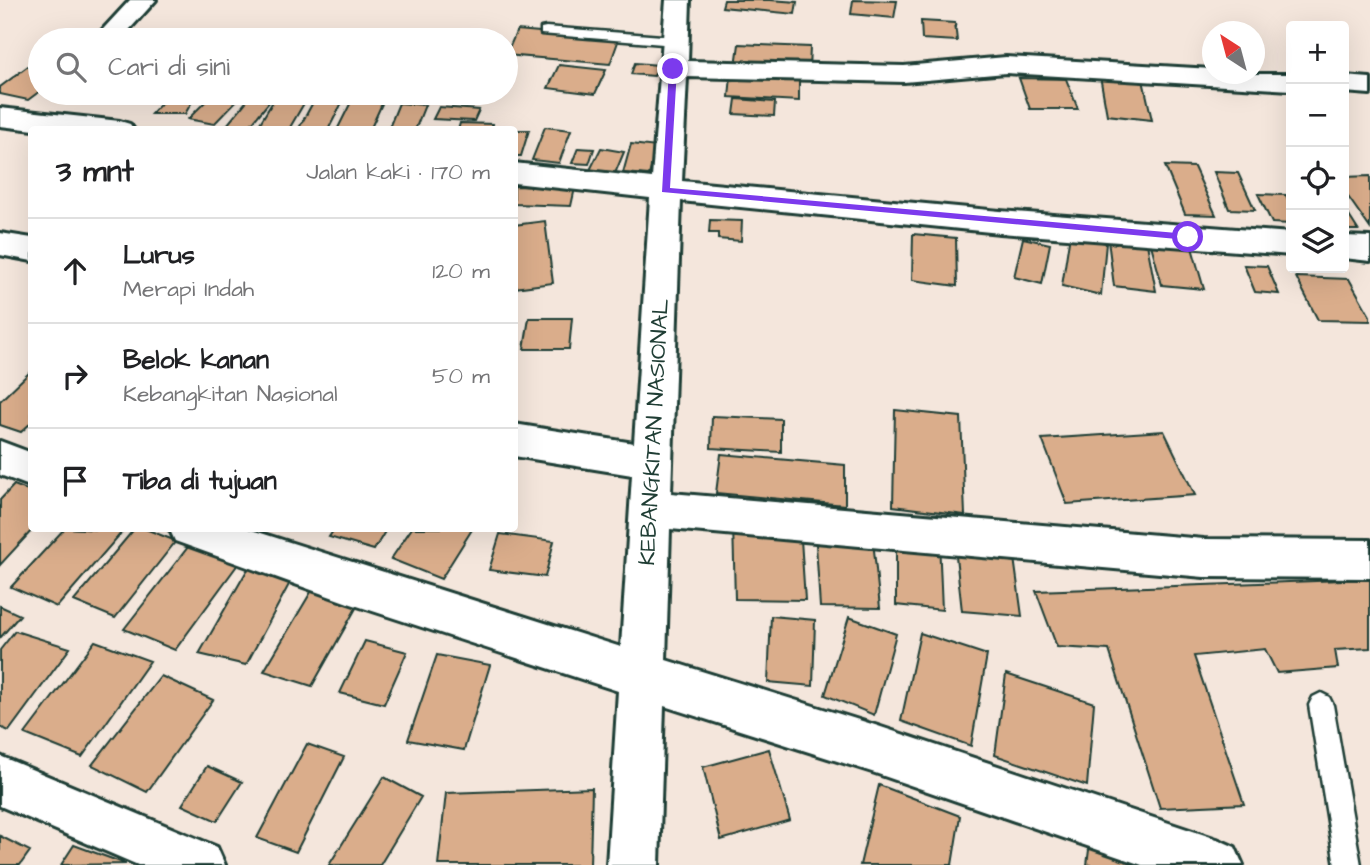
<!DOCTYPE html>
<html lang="id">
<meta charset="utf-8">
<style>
:root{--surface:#fff;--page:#f6f6f6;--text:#202124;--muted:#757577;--line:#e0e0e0}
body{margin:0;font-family:"Architects Daughter",sans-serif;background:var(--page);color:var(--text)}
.controls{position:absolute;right:21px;top:21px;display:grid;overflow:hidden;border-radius:7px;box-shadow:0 7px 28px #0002}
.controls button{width:63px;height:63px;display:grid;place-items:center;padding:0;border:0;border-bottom:2px solid var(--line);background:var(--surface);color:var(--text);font:35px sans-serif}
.compass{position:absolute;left:1202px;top:21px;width:63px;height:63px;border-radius:50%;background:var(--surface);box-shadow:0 7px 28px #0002;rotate:324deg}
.stop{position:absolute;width:21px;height:21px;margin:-16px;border:5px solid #7c3aed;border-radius:50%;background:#fff}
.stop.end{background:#7c3aed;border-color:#fff;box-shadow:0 2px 7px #0008}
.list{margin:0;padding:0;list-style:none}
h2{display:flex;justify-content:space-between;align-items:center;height:91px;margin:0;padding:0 28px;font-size:30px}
h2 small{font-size:23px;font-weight:400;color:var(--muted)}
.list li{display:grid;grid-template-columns:46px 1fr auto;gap:21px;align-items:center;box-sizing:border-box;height:105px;padding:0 28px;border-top:2px solid var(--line)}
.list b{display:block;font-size:26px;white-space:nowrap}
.list p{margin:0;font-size:23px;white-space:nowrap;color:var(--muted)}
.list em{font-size:23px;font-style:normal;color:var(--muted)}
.icon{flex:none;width:38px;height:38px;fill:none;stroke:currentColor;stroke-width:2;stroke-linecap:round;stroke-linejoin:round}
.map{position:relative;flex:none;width:1370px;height:865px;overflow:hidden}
.search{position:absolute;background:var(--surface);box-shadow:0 7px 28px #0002;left:28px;top:28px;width:490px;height:77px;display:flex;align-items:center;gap:18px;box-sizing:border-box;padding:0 24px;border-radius:38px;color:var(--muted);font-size:26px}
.panel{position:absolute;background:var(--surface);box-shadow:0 7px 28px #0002;left:28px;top:126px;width:490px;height:406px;border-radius:7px}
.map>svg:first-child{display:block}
.building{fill:#daad8b;stroke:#1f3d34;stroke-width:2}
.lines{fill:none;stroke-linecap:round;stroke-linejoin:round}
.service-casing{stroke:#1f3d34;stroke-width:5}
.minor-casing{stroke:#1f3d34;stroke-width:6}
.service{fill:#fff;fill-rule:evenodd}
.minor{fill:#fff;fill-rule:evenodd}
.route{fill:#7c3aed}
.labels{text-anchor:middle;stroke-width:5;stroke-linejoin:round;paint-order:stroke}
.street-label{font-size:23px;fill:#1f3d34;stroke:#fff}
</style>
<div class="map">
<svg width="1370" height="865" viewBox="0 0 1370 865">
<rect width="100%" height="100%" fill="#f4e6dc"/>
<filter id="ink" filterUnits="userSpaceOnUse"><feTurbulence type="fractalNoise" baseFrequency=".0143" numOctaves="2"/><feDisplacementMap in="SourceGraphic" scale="14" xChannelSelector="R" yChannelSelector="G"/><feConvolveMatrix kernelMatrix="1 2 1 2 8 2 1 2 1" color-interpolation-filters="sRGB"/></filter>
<g filter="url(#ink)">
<path class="building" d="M724,0h46l27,2 -2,12 -73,-7z
M853,0l44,1 -3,17 -43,-4z
M921,21l34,2 2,18 -35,-2z
M517,30l102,9 -9,25 -104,-9z
M739,44l71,3 -1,23 -73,-4z
M39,58l1,33 -12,9 -28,-6v-7z
M635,63l23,2 -4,11 -23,-2z
M559,65l47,5 -11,24 -47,-6z
M731,76l68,4v21l-70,-4z
M1100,76l43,4 9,40 -45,-5z
M1019,78l47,1 12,30h-48z
M171,93h26l-12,21h-34z
M214,93h30l-30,31 -26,-5z
M278,93h32l-21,36 -32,-1z
M318,93h29l-19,37h-30z
M355,94l31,1 -16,35h-33z
M249,98l21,3 -22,27 -21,-3z
M736,99l39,3 -1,14 -40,-2z
M399,103l26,2 -10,25h-27z
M439,107l40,3 -5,11 -41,-2z
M460,123l33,1 -1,6h-34z
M545,127l26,3 -12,33 -27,-3z
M514,130h15l-8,26h-7z
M631,144l26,3 -8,28 -26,-2z
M578,148l16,1 -5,15 -17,-1z
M601,148l23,4 -10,24 -25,-4z
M1165,166l29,1 22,48 -31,-1z
M1214,172l24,1 17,37 -26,-1z
M1370,176v52l-26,-37v-14z
M514,186l61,2 -4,18 -57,-2z
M1258,194l28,1 5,11v18l-19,-1z
M1344,208l14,22h-14z
M710,220l32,1 -1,20 -23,-2v-6h-9z
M545,221l8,62 -39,5v-63z
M913,234l43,4 1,48 -45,-6z
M1070,234l36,9 -5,52 -39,-9z
M1023,238l27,6 -8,40 -28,-7z
M1108,240l39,4 9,47 -42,-5z
M1150,241l41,3 13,45 -42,-4z
M1244,265l23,1 12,28 -24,-2z
M1296,277l53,2 21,37v5l-52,-1z
M529,318h43l-3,31h-45z
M31,371l1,51 -11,10 -21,-7v-24z
M895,410l66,7 4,98 -72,-9z
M712,416l69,3v33l-70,-4z
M1164,431l31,64 -128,9 -25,-65z
M721,454l124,11v40l-129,-12z
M14,485l18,7v36h2l-34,37v-65z
M733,524h67l5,76 -70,-1z
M65,528l58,3 -66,76 -46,-20z
M135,528h8l33,13 -61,77 -41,-17z
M335,528h52l-13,22 -45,-13z
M412,528h61l-32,51 -50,-20z
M815,529l57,2 8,77 -60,-1z
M500,534l54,7 -9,36 -56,-7z
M896,535l43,5 3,70 -46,-5z
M954,538l58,5 10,73 -60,-5z
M192,542l49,18 -66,90 -51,-21z
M249,567l44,10 -47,88 -47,-11z
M1370,579v69l-35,2 3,18 -61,5 -12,-24 -71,7 50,148 -84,4 -51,-158 -52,-3 -21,-56z
M314,587l46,14 -48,85 -48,-15z
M0,606l20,9 -20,23z
M771,616l44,4 -2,66 -45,-4z
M849,617l47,17 -22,81 -49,-20z
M15,631l55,17 -61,83 -9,-4v-77z
M920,633l67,22 -16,91 -70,-25z
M95,641l55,20 -68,96 -57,-23z
M365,641l42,11 -23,52 -44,-11z
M437,655l53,10 -26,85 -56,-10z
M1006,674l88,29 -7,83 -92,-31z
M161,676l52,24 -66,92 -55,-27z
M307,744l37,13 -48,95 -39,-14z
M769,749l21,71 -69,20 -18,-73z
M207,766l35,16 -25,39 -35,-16z
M384,777l37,20 -41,68h-51z
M879,785l81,31 -8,49h-92z
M592,788l-2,77h-152l8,-72z
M0,836l30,15 -10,14h-20z
M1090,842l57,23h-60z
M74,845l52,19 -65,1z"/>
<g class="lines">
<g class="service-casing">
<path id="service" d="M546,27l129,10 7,4 -7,4 -134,-11v-6z
M1321,693l8,4 4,8 28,160h-26l-26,-160 4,-8z"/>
</g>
<g class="minor-casing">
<path id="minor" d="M130,0h26l-36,40h-27z
M666,0h24l-2,61 216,5 102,-9 206,12v5h79v16l-285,-17 -102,9 -217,-5 -5,104 318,30 291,22v22l-291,-22 -319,-32 -10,292 533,46 166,1v38l-166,-1 -534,-48 -4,131 209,65 342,114 18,8 8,18h-101l-267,-92 -211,-67 -5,159h-52l11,-174 -270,-88 -173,-62 -6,-13h76l376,119 11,-172 -118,-19v-32l120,19 16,-245 -136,-15v-20l138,15z
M1344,76l26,2v16l-26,-2z
M0,108l120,13 10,3 4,6h-100l-34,-4z
M0,233l32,5v23l-32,-6z
M1344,236l26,1v24l-26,-3z
M0,441l32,12v34l-32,-12z
M0,756l217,91 8,18h-87l-138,-59z"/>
</g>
<use href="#service" class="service"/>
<use href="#minor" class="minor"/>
</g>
</g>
<path class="route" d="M673,67l4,2 -7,119 518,46 4,3 -4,3 -526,-48 7,-123z"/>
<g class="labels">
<g class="street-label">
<text transform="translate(653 432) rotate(-87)" y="8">KEBANGKITAN NASIONAL</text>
</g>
</g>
</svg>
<div class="controls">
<button>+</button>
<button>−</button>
<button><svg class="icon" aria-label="locate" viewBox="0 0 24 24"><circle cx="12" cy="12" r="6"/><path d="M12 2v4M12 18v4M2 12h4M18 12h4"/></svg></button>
<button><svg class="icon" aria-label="layers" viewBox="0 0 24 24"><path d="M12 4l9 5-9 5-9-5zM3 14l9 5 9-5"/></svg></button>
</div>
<svg class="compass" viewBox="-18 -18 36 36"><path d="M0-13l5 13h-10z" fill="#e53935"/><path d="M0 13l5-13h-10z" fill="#757577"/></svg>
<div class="stop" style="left:1188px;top:237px"></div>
<div class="stop end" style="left:673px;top:69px"></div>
<div class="search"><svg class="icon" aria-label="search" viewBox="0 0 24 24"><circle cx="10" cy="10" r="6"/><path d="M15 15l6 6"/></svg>Cari di sini</div>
<section class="panel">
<h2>3 mnt<small>Jalan kaki · 170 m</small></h2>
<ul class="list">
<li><svg class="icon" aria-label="ahead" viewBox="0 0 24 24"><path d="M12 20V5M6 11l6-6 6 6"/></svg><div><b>Lurus</b><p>Merapi Indah</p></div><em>120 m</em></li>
<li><svg class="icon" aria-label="right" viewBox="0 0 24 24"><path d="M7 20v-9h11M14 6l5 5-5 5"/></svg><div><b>Belok kanan</b><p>Kebangkitan Nasional</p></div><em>50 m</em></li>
<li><svg class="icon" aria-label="arrive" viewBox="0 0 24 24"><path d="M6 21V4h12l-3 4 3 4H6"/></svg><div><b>Tiba di tujuan</b></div></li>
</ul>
</section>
</div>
